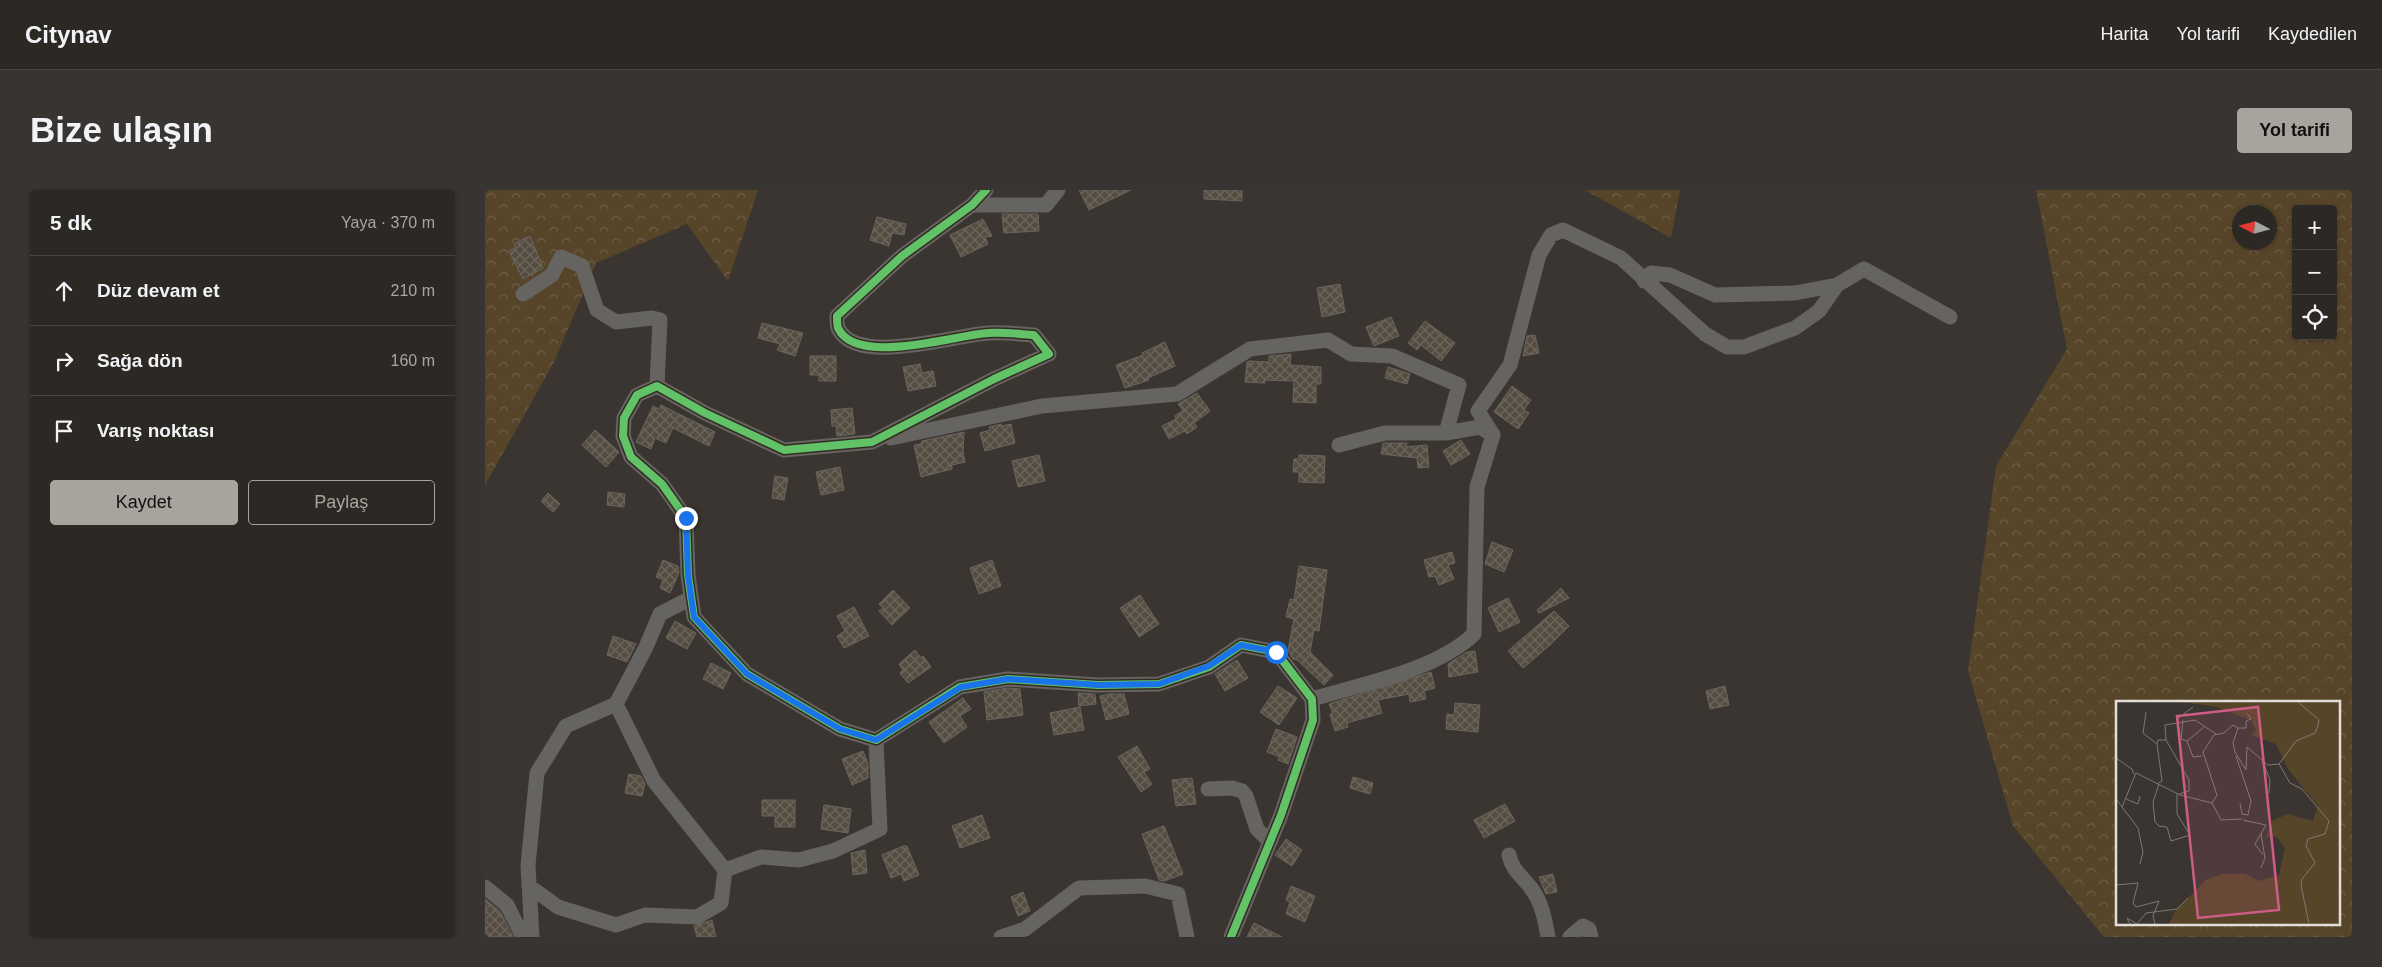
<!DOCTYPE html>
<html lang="tr">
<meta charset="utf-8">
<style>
:root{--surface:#2c2824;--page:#383431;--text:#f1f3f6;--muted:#a6a6a6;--line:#484441;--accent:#a8a39d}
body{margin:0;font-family:Arial,sans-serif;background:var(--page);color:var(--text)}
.controls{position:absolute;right:15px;top:15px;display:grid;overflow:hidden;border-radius:5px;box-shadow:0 1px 4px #0004}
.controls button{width:45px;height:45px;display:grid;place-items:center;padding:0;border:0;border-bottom:1px solid var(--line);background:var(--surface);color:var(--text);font:25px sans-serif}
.compass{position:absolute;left:1747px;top:15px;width:45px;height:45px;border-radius:50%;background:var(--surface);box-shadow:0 1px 4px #0004;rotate:276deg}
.stop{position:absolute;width:15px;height:15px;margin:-11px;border:4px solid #1a73e8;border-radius:50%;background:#fff}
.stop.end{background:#1a73e8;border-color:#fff;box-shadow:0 1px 5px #0008}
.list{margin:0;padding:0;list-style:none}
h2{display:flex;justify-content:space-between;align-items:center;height:65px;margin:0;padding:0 20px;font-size:21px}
h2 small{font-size:16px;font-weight:400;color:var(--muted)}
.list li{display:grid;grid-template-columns:32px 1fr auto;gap:15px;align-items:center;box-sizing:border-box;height:70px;padding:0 20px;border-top:1px solid var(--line)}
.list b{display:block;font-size:19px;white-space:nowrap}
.list em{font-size:16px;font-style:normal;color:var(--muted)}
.actions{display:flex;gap:10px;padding:15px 20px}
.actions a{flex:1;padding:11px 0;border:1px solid var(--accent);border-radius:5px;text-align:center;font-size:18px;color:var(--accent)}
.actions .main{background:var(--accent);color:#111}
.icon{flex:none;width:28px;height:28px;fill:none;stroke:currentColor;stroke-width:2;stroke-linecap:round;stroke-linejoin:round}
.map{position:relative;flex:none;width:1867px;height:747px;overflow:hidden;border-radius:5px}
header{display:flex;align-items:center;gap:30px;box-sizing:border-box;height:70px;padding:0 25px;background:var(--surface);border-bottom:1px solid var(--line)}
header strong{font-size:24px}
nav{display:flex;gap:28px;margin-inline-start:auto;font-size:18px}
.intro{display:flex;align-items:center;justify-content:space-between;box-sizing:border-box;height:120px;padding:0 30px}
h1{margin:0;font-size:35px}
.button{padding:12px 22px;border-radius:5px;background:var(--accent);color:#111;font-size:18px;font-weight:700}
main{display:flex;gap:30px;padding:0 30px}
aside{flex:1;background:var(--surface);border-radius:5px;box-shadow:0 1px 4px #0004}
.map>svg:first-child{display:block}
.forest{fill:url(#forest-crowns);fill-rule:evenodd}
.building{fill:url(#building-cross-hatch);stroke:#696560}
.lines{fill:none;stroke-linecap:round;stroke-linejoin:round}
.minor{stroke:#656461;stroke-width:15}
.cycleway-casing{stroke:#342c22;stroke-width:11}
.cycleway{stroke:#61c268;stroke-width:8}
.route{stroke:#1a73e8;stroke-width:6}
.inset-road{fill:none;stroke:#7e7973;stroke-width:1}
.view{fill:#ce5d86;fill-opacity:0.15;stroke:#ce5d86;stroke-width:2.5}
.inset-edge{fill:none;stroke:#e3ded7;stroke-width:2.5}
</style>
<header>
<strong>Citynav</strong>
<nav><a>Harita</a><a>Yol tarifi</a><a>Kaydedilen</a></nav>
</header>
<div class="intro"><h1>Bize ulaşın</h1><a class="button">Yol tarifi</a></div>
<main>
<aside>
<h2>5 dk<small>Yaya · 370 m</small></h2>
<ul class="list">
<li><svg class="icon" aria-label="ahead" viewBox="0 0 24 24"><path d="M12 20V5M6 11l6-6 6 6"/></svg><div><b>Düz devam et</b></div><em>210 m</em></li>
<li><svg class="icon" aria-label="right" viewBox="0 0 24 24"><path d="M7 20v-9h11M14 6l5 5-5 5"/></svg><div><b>Sağa dön</b></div><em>160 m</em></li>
<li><svg class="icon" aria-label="arrive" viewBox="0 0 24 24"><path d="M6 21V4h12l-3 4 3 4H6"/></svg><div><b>Varış noktası</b></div></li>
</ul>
<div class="actions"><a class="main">Kaydet</a><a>Paylaş</a></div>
</aside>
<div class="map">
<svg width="1867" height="747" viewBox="0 0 1867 747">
<defs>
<pattern id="forest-crowns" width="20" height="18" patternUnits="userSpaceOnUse" patternTransform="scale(1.25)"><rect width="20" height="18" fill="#57452a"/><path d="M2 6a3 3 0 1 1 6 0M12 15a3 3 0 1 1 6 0" fill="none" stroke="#6f5f48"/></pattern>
<pattern id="building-cross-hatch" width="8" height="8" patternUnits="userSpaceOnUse" patternTransform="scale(1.25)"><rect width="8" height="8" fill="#554d41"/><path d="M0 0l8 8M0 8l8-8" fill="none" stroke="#6d665c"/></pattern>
</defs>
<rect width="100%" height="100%" fill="#3a3530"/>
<path class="forest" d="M0,0h273l-30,91 -41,-57 -91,39 -42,99 -69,123z
M1100,0h95l-9,48z
M1551,0h316v747h-248l-91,-111 -45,-155 28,-205 71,-117zM1811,19h37v127h-37zM1784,22v30h-30v-30zM1632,512h221v221h-221z"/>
<path class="building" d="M594,0h52l-42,20z
M719,0h38v11l-38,-2z
M517,24h36l1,17 -35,2z
M392,27l29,7 -2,11 -12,-2 -3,13 -19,-6z
M498,29l9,17 -7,1 3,7 -27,13 -11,-22z
M45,46l13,32 -20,11 -14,-28 7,-4 -2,-3z
M855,94l5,28 -23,5 -5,-29z
M906,127l8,19 -25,10 -8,-19z
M940,131l30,22 -14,18 -20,-16 -4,5 -9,-7z
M277,133l41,10 -8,23 -18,-6 3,-6 -22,-6z
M1050,145l4,18 -16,3 4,-20z
M680,152l10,24 -27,12 1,2 -24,8 -9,-23 27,-10 -1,-2z
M806,164l-1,11 31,2v17h-5v19l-23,-1 1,-21 -29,-1v3l-20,-1 2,-20 2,-1 20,1v-6z
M325,166h26v25h-17v-6h-9z
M435,174l2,9 11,-2 3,15 -28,5 -5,-24z
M903,177l22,7 -3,10 -22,-6z
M1027,196l19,14 -7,10 5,3 -11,16 -24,-17z
M712,203l13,18 -16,12 3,4 -10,7 -2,-3 -16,8 -7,-13 14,-7 -1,-3 8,-6 -5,-6z
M176,215l54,27 -6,14 -36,-18 -7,15 -11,-5 -4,11 -15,-7 17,-36 6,3z
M367,218l3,26 -18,2 -1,-10h-4l-1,-16z
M516,234l1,2 9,-2 4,19 -30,8 -5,-18 10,-3 -1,-3z
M110,240l24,22 -13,15 -24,-22z
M479,242l-1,20 2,10 -13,3v4l-31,8 -7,-32 7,-1 1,-3z
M976,250l9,14 -19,11 -8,-14z
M898,253h24l-1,4 21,-2 2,22 -11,1 -1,-10 -36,-4z
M554,265l6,26 -27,6 -6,-26z
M814,265l26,1 -1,27 -25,-1v-10h-6l1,-13h5z
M355,277l4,23 -23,5 -5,-23z
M290,286l13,2 -4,22 -12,-2z
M123,302l17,2 -1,13 -17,-2z
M63,303l12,11 -7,8 -12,-11z
M1007,352l21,8 -9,22 -19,-8z
M967,362l3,11 -7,2 6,14 -15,6 -4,-9 -6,1 -5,-17z
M178,370l15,6 1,7 -9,20 -10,-5 3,-8 -7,-3z
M507,370l9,26 -22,8 -9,-26z
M814,376l28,4 -8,61 -5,-1 -4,22 23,23 -9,10 -27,-25 -4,-1 -5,-9 6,-31 -8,-2 4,-18 4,1z
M1076,398l8,10 -30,15 -2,-3z
M408,400l17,18 -18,17 -13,-14 4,-3 -4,-4z
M655,405l19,29 -20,13 -19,-29z
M1023,408l12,24 -21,10 -11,-24z
M369,417l15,29 -25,12 -7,-12 8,-5 -8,-15z
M1069,421l15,15 -19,19 -27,23 -15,-17z
M190,431l21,12 -9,16 -21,-11z
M128,446l23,8 -9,18 -20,-7z
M430,460l6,8 2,-2 8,11 -23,16 -8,-10 3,-3 -4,-6z
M990,461l3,21 -29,5 -1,-13 19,-12z
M752,470l11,18 -23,13 -10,-17z
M226,473l20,10 -8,16 -20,-10z
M946,482l4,16 -11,3 2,8 -16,3 -1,-8 -31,6 4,13 -35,10 1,4 -13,4 -5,-17h3l-4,-10z
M793,496l19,12 -18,27 -19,-13z
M1240,496l4,19 -19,4 -4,-18z
M523,498l12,1 3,26 -36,5 -3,-28z
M593,503l17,1 1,10 -17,2z
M624,504h15l5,20 -23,6 -6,-24z
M478,508l8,11 -11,7 7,11 -23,16 -15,-21z
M970,513l25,2 -2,27 -32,-3 1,-15 7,1z
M595,517l4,23 -30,5 -4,-22z
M791,539l21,8 -9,27 -10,-4 2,-3 -13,-5z
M652,556l13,23 -6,3 8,12 -11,8 -23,-35z
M378,561l5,13v14l-16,7 -10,-26z
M144,584l12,2 4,8 -3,12 -17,-3z
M868,587l20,6 -3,11 -20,-6z
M707,588l4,26 -20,2 -4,-26z
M277,610h33v27h-20v-11h-13z
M1020,614l10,17 -31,17 -10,-18z
M339,615l27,4 -3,24 -27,-4z
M497,625l8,23 -30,10 -8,-22z
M679,636l19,48 -19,7 -5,-1 -17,-46z
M801,649l16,11 -10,16 -17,-11z
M418,656h4l12,29 -15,6 -3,-7 -10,4 -9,-23z
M380,660l2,23 -14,2 -2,-22z
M1068,684l4,18 -11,2 -7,-17z
M806,696l24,10 -10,26 -19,-8 4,-12 -4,-2z
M538,702l7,19 -12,5 -7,-19z
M0,709l15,12 13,26h-28z
M227,730l4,17h-19l-3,-11z
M769,733l28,14h-35z"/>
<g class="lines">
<path class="minor" d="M501,0l-14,15 -70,51 -65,60c0,3 0,9 1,12 18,39 117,7 150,5 15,-1 31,1 46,2l15,19 -55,25 -122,63 -88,8 -79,-37 -48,-27 -20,9 -13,23 -1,18 8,21 31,27 24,34 2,57 6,42 53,57 93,55 36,11 84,-53 48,-8 90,6 61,-1 50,-17 32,-22 35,7 36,47 1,21 -32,95 -50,122
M487,15h74l12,-15
M1159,91l7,-8 19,2 45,20 80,-2 42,-8 27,-16 86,48
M38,104l29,-19 9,-18 21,9 15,44 19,12 36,-4 8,2 -3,66
M1008,245l-15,-24 32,-46 29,-110 12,-20 12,-5 58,28 84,76 22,13h17l51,-19 24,-17 18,-26
M406,248l151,-32 135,-12 73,-45 78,-9 23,14 41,2 67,29 -13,48h-61l-46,12
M827,509c50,-15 123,-28 162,-65l3,-147 16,-52 -13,-8 -34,6
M131,514l38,77 71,89
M723,599l24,-1 10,3 4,5 11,33 13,13
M1024,665c3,15 13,21 22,33 11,14 14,32 17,49
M44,696l29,21 58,18 29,-10 52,2 24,-14 4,-33 36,-13 38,3 34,-9 47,-22 -4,-89
M0,697l22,18 16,32
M47,747l-4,-72 9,-92 29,-47 50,-22 30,-57 14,-33 31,-16
M516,747l24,-8 54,-41 66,-2 33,8 9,43
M1085,747l13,-11 6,3 2,8"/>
<g class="cycleway-casing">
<path id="cycleway" d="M501,0l-14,15 -70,51 -65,60c0,3 0,9 1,12 18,39 117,7 150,5 15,-1 31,1 46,2l15,19 -55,25 -122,63 -88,8 -79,-37 -48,-27 -20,9 -13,23 -1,18 8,21 31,27 24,34 2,57 6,42 53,57 93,55 36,11 84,-53 48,-8 90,6 61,-1 50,-17 32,-22 35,7 36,47 1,21 -32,95 -50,122"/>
</g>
<use href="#cycleway" class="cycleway"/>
</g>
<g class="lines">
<path class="route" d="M201,328l2,57 6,42 53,57 93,55 36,11 85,-53 47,-8 91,6 60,-1 50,-18 32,-21 35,7"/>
</g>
<g transform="translate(1631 511)">
<rect width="224" height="224" fill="#3a3530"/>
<path d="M59,0h165v223h-171l6,-13 31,-31 16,-6h23l14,7 20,-6 6,-27 -8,-11h-11l7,-17 15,-6 25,7 5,-15 -30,-37 -12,-25 -25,-9 5,-5 -5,-10 -34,-13z" fill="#57452a"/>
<path class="inset-road" d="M30,11l-3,21 14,11M60,19l17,-13M67,19l-2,19 6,2 6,16 9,-1M122,27h8v-7l5,-2 -4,-6M71,40l17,-14M120,55l15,45 -3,14 -6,-1 -2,-11M0,57l16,11 2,5M146,59l8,20 -1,13M163,63l11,19 12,6 27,32 -4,13 -17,5 -2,7 9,17 -13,16 -1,6 8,39M163,63l17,-23 19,-8 3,-8 1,-5 -22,-19M41,83l5,-3 -5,-37 1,-4h8M43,83l-6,18 2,20 4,4 8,1 4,14 19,-6 -13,-21v-20M63,93l10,-3v-11l-23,-40 -1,-15 30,-5 21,14M0,98l6,8 14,-34 44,22 32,8 5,-8 -14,-43 11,-17 10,-2 9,-8 5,3 -5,15 2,9 11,18 1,-23 21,18 11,-1M10,98l12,5 2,-8M96,102l9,17 21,-1M6,106l16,21 5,24 -3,12M127,119l23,5 -11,19 8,11M145,167l4,-10 -4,-24M0,184l22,-2 -5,20 3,4 23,-6 -6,15 2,8M14,223l-3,-6 10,6 9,-11 31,-4 11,-11"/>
<path class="view" d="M142,6l21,203 -81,8 -21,-202z"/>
<rect width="224" height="224" class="inset-edge"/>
</g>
</svg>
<div class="controls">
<button>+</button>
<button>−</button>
<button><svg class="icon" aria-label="locate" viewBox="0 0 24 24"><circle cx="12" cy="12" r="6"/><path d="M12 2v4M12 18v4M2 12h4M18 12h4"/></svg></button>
</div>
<svg class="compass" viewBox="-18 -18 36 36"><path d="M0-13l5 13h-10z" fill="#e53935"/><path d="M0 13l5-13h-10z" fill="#a6a6a6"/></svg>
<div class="stop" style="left:791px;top:462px"></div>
<div class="stop end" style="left:201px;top:328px"></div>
</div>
</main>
